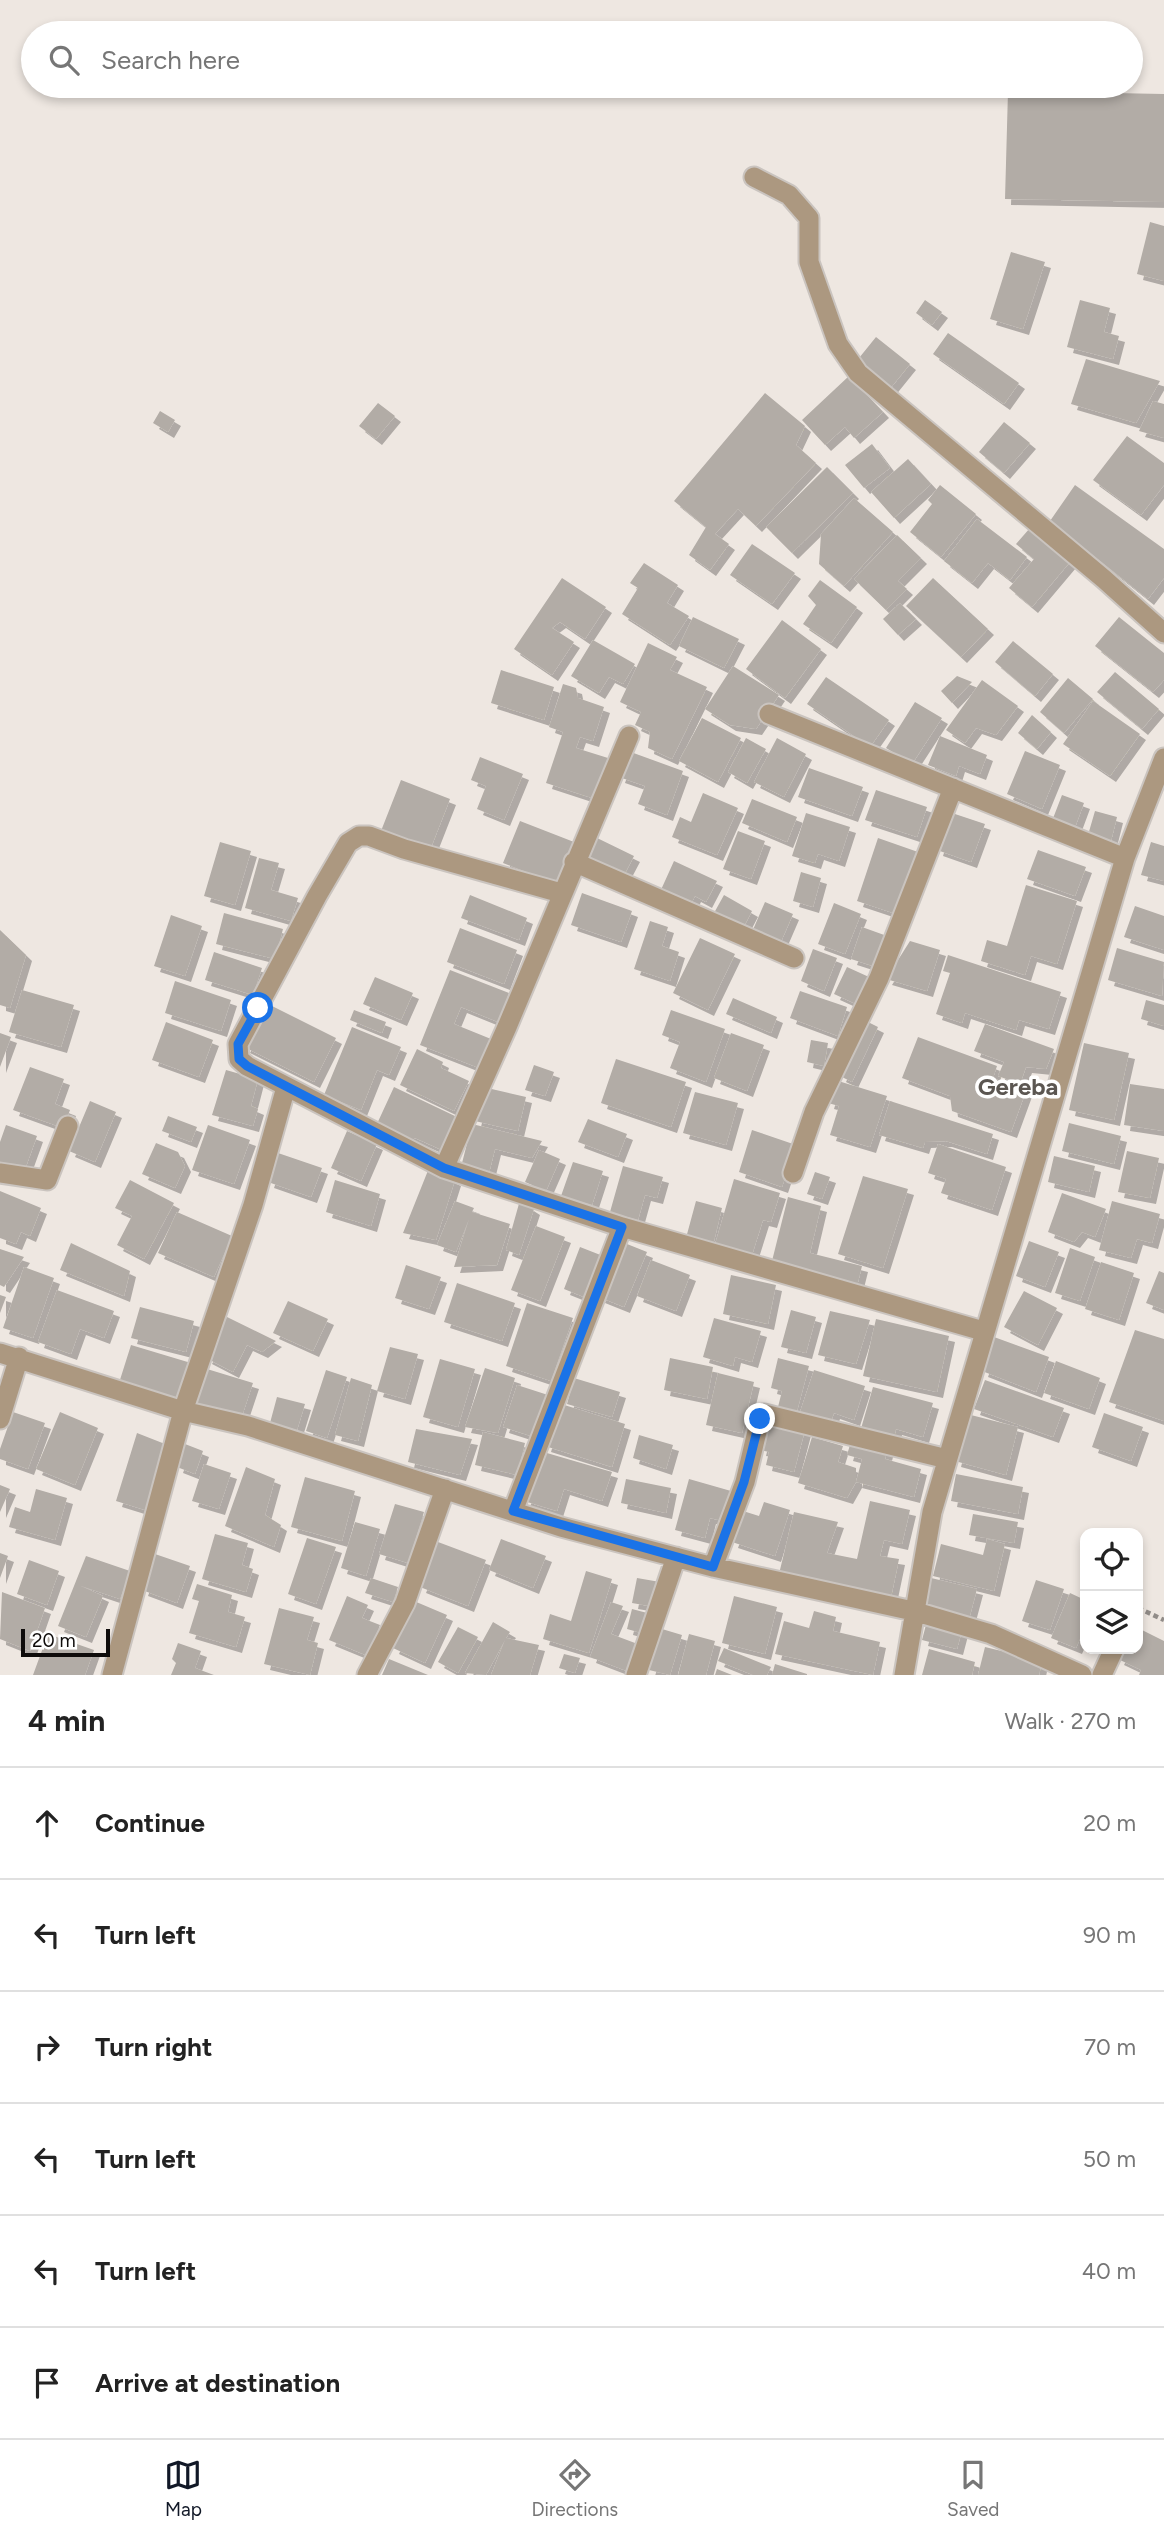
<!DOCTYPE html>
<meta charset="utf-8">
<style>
:root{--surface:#fff;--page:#f2f2f2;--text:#222;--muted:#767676;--line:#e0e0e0;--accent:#111827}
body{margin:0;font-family:Figtree,sans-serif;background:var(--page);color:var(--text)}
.controls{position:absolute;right:21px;bottom:21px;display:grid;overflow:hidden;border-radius:14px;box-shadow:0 4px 10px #0003}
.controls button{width:63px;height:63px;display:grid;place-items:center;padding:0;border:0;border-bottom:2px solid var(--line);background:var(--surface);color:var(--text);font:35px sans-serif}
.scale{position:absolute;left:21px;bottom:18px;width:89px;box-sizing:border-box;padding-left:7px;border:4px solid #0f0c0b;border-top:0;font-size:19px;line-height:24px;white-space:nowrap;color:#0f0c0b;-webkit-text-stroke:5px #fff;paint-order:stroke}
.stop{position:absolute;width:21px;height:21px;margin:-16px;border:5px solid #1a73e8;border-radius:50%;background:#fff}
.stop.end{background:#1a73e8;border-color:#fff;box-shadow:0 2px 7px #0008}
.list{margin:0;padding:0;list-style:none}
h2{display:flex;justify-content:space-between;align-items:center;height:91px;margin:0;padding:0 28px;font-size:30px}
h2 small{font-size:23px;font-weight:400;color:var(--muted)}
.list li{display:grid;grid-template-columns:46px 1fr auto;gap:21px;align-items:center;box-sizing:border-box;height:112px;padding:0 28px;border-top:2px solid var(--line)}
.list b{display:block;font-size:26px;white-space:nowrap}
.list em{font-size:23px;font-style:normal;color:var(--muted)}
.icon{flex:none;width:38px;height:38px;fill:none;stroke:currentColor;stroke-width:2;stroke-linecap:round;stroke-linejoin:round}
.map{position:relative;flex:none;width:1164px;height:1675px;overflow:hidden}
.search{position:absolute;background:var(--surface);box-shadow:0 4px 10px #0003;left:21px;right:21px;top:21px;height:77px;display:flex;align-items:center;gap:18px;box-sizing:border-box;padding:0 24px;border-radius:38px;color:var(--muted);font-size:26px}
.sheet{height:763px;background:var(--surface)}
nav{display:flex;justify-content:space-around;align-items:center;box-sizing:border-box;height:98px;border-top:2px solid var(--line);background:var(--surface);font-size:19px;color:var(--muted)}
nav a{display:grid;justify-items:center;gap:4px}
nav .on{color:var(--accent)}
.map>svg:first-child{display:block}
.building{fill:#b2aca6;filter:url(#shadow)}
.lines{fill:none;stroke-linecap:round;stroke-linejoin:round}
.minor-casing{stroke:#cac4bf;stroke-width:23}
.path{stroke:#918c88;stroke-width:4.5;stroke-dasharray:5 3.5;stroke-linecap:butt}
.minor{stroke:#ac9880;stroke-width:19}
.route{stroke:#1a73e8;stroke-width:9}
.labels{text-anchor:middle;stroke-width:7;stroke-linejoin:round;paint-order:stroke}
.quarter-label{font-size:24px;font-weight:bold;fill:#5b5651;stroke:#fff}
</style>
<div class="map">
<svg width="1164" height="1675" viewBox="0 0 1164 1675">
<defs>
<filter id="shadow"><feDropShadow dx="6" dy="6" stdDeviation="0" flood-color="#0004"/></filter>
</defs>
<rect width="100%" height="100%" fill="#eee7e1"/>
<path class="building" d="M1008,91l156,3v108l-159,-3z
M1150,222l14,4v55l-27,-7z
M1011,252l34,10 -22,67 -33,-10z
M925,300l17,12 -10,13 -16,-12z
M1080,300l30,8 -6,24 15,4 -6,23 -46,-12z
M948,333l71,50 -15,21 -71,-50z
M876,337l34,27 -21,26 -34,-27z
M1086,359l74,22 -24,42 -65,-19z
M849,376l34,36 -29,26 -9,-11 -20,18 -23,-25z
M765,393l40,33 -9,19 20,18 -60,63 -18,-17 -23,25 14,10 -19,26 -21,-15 17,-28 -32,-26z
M1153,401l11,3v34l-25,-7z
M378,403l17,13 -19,23 -17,-13z
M160,411l15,9 -7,12 -15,-9z
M1004,422l26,21 -26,30 -25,-21z
M1127,436l37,27v22l-23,30 -48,-35z
M872,444l18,24 -26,20 -19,-23z
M908,459l23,25 -37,34 -23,-26z
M827,467l26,26 -61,60 -26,-26z
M940,485l36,29 -35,43 -31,-25 22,-28 -4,-4z
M1075,485l89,64v29l-16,21 -98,-78z
M854,498l39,34 -49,54 -25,-22 2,-30z
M977,519l50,38 -17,23 -22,-17 -16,20 -28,-22z
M1030,528l40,34 -38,45 -23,-19 25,-29 -18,-15z
M897,535l24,23 -23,23 9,8 -21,21 -32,-31z
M752,544l43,29 -23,31 -42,-29z
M644,563l34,22 -11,18 22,13 -19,29 -48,-31 16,-26 -8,-5z
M562,578l44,29 -21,32 -25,-17 -8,6 22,14 -22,33 -38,-26z
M933,578l55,51 -27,28 -55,-51z
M820,580l37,27 -26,36 -28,-19 13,-19 -8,-9z
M900,603l16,16 -18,16 -15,-16z
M693,617l46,22 -15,29 -45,-22z
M1119,617l45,36v27l-11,12 -58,-46z
M782,620l39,29 -36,49 -39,-29z
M593,640l42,24 -12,20 -14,-7 -10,16 -28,-17z
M1013,641l40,33 -18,22 -40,-34z
M648,643l29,14 -7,13 37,17 -35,72 -24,-11 2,-16 -15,-7 6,-13 -21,-10z
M733,666l46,29 -23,34 -26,-4 -25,-16z
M501,670l53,17 -10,33 -53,-17z
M1115,672l44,37 -17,20 -45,-37z
M957,676l15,6 -20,21 -11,-12z
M826,677l63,43 -19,27 -63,-43z
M1068,678l25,21 -29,34 -24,-21z
M982,680l36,26 -22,29 -20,-7 -11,15 -19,-13z
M563,684l13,4 2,10 26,9 -11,34 -13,-4 -4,11 32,10 -13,41 -49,-16 17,-51 -14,-5z
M1093,701l47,33 -30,42 -47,-32z
M915,702l27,16 -30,46 -26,-16z
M1032,715l19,17 -14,17 -19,-16z
M702,718l39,20 -23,44 -39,-21z
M940,736l47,19 -7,19 -21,-8 -3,10 -28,-11z
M746,738l20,11 -19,34 -19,-11z
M777,738l29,16 -22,43 -30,-15z
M628,751l55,20 -16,44 -29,-11 7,-18 -26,-9z
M1025,751l35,14 -18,44 -35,-15z
M480,757l43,17 -19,46 -27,-11 9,-23 -15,-6z
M809,768l54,19 -11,29 -54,-19z
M401,780l49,19 -20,51 -49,-19z
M876,790l51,17 -10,30 -52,-17z
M703,793l35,15 -21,47 -45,-18 8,-20 11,5z
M1062,795l22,8 -10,27 -22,-9z
M752,799l45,18 -10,25 -45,-19z
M1095,811l22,6 -6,24 -23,-6z
M949,812l36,12 -14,38 -34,-12z
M806,813l44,14 -11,34 -21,-7 -3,9 -23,-7z
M520,821l54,21 -16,42 -55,-21z
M738,831l27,10 -14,38 -28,-10z
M595,837l39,19 -10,19 -39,-18z
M878,838l40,14 -22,62 -39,-13z
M220,842l31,9 -16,54 -31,-9z
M1151,842l13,4v35l-23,-6z
M1038,850l48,17 -11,29 -48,-17z
M259,858l20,5 -8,27 27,8 -7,23 -46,-13z
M674,861l43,20 -11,21 -11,-6 -5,10 -30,-14z
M801,872l20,6 -8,29 -20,-6z
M1026,885l51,16 -20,63 -26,-8 -6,19 -44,-14 6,-21 20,6z
M582,893l50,18 -11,31 -50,-17z
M470,895l57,23 -8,22 -58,-22z
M724,895l28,16 -9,17 -29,-15z
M765,902l28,12 -13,30 -28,-12z
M834,903l27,11 -16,40 -27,-10z
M1135,906l29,10v34l-40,-13z
M224,913l59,16 -8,30 -59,-15z
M171,915l31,11 -17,50 -31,-10z
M650,921l18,6 -6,19 17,6 -9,29 -36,-12z
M862,927l25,9 -11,31 -25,-8z
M460,928l57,22 -13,34 -57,-22z
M0,930l26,25 -16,53 -10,-3z
M700,938l35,16 -27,56 -35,-17z
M910,941l30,9 -13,41 -41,-12z
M1117,948l47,14 -2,34 -54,-16z
M813,949l24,9 -13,33 -23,-10z
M214,952l48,16 -9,27 -48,-15z
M948,955l113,37 -12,37 -30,-9 -3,10 -51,-17 -3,10 -26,-9 14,-41 -7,-2z
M847,967l22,10 -13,27 -22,-10z
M450,970l59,23 -11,29 -37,-15 -7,17 37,15 -12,29 -59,-23z
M375,977l38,16 -12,27 -38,-16z
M175,981l56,19 -10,31 -56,-18z
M22,990l52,15 -13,42 -52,-15z
M800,991l47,16 -9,29 -48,-18z
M733,998l44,19 -6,16 -45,-19z
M1146,1000l18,5v21l-23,-7z
M266,1003l70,35 -22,44 -70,-35z
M354,1010l32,12 -4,11 -32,-13z
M671,1010l54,19 -19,53 -36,-14 10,-26 -18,-7z
M866,1021l12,6 -26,55 -12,-6z
M166,1022l47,18 -14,37 -47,-17z
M985,1024l69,25 -8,20 -20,-2 -6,17 -22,-8 6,-14 -30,-11z
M352,1027l49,20 -12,28 -12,-5 -16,40 -37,-15z
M0,1033l11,4 -11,30z
M731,1033l33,12 -17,46 -33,-13z
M918,1037l79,29 -4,12 33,13 -15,41 -59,-21 -2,-15 -48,-18z
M811,1040l17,3 -4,23 -17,-4z
M1084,1043l45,10 -15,67 -45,-10z
M417,1049l26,13 -2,6 28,13 -15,30 -54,-26z
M616,1059l70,23 -15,45 -70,-24z
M534,1065l20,7 -9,24 -20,-6z
M30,1067l34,12 -9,25 15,6 -7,18 -50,-18z
M226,1070l32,9 -7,27 7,3 -5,17 -41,-11z
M835,1080l52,16 -17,51 -40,-12 9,-29 -11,-3z
M1130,1084l34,5v42l-40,-6z
M394,1087l63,30 -15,33 -27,-12 -5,4 -34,-16z
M483,1087l43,10 -8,34 -43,-10z
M695,1092l43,11 -12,42 -43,-12z
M90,1101l26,11 -21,50 -26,-11z
M890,1101l103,33 -6,20 -41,-13 -21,1 -2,6 -44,-13z
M168,1116l29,11 -6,15 -29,-11z
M588,1119l39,15 -9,23 -40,-15z
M1069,1123l52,13 -7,28 -52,-13z
M472,1124l70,17 -10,17 -37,-9 -6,24 -28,-6z
M6,1125l31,11 -13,36 -24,-9v-21z
M208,1125l42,15 -16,44 -42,-14z
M752,1130l44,15 -14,42 -43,-15z
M347,1131l30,13 -16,37 -30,-13z
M156,1143l22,9 7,14 -10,22 -33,-14z
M938,1144l68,23 -14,43 -51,-17 5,-14 -18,-6z
M539,1150l21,9 -14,32 -21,-9z
M1127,1151l32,7 -9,40 -32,-6z
M278,1153l44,15 -11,29 -43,-15z
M1054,1156l41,10 -6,26 -41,-10z
M573,1162l30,9 -11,34 -31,-9z
M623,1166l40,11 -6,21 -12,-3 -7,25 -28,-8z
M429,1168l26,12 -19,60 -33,-7z
M815,1172l15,5 -8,22 -15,-5z
M863,1176l45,13 -25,79 -45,-14z
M734,1179l46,14 -9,29 -8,-2 -12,38 -37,-10z
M130,1180l44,23 -30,56 -27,-14 15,-29 -17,-8z
M335,1180l45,14 -9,32 -45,-14z
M0,1191l41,17 -11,28 -9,-4 -5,12 -16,-6z
M1062,1193l44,16 -11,28 -13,-5 -8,10 -26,-10z
M788,1197l33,9 -11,47 52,13 -5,20 -86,-21z
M520,1200l14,9 -15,46 -13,-5z
M455,1201l19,7 -2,4 38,12 -13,41 -43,2 15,-48 -13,33 -19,-7z
M696,1201l26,7 -9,37 -27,-7z
M1112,1201l48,13 -8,29 -15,-4 -6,19 -32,-8z
M177,1212l55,24 -18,41 -56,-24z
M536,1226l29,11 -25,64 -29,-11z
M1029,1241l30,11 -14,35 -29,-11z
M622,1242l25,10 -23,55 -25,-10z
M71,1243l59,28 -6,25 -64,-26z
M580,1247l23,9 -14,43 -25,-10z
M1070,1248l25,9 -15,44 -25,-8z
M0,1249l24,8 -20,30 -4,-2z
M651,1260l39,15 -14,36 -39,-15z
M1101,1262l33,11 -15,47 -34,-11z
M406,1265l35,12 -12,32 -34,-11z
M24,1267l30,11 -21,60 -30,-10z
M1159,1271l5,2v37l-18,-7z
M731,1275l45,10 -8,39 -45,-10z
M457,1283l58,20 -13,38 -58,-19z
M57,1290l57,21 -10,27 -24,-9 -9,25 -33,-12z
M1024,1291l33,17 -19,37 -34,-18z
M0,1295l6,2 -6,16z
M288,1301l40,18 -15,32 -40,-18z
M527,1303l46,15 -22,63 -45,-15z
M140,1307l54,14 -8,31 -55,-14z
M791,1310l25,7 -10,36 -25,-6z
M830,1311l40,9 -14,44 -38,-9z
M227,1317l49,24 -14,11 -15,-7 -14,27 -27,-14z
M714,1318l47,13 -9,31 -17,-5 -2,9 -30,-9z
M876,1319l73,17 -12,56 -74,-16z
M1135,1330l29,9v82l-55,-19z
M994,1337l55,20 -13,35 -54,-21z
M131,1345l60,18 -12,39 -60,-19z
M390,1347l28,7 -13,45 -28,-8z
M670,1358l43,9 -6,32 -43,-9z
M778,1358l31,8 -12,45 -19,-4 4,-16 -11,-3z
M440,1359l35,10 -17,58 -35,-10z
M1056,1361l44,17 -11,31 -45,-16z
M485,1368l30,10 -17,55 -33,-6z
M207,1369l46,14 -12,36 -45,-15z
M326,1370l21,7 -20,61 -21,-7z
M814,1370l51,16 -11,34 -20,-7 -5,14 -31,-9z
M718,1373l36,9 -12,51 -36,-8z
M351,1378l21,7 -14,56 -23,-6z
M574,1378l46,14 -8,25 -45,-13z
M985,1380l79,28 -11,29 -79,-28z
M517,1385l31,10 -14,42 -31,-10z
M873,1387l60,16 -10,34 -27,-8 -3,13 -33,-10z
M277,1397l28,7 -8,26 -27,-7z
M558,1403l67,21 -13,43 -67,-21z
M13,1412l32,11 -17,46 -28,-10v-10z
M60,1412l38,16 -23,57 -39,-16z
M1104,1413l39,14 -12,34 -39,-14z
M967,1414l51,13 -12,48 -51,-14z
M768,1416l38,10 -12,46 -28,-7 3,-13 -9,-2z
M416,1429l56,10 -12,36 -52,-13z
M483,1432l42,11 -8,32 -42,-10z
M137,1433l28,11 -20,66 -29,-9z
M639,1435l34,10 -7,24 -33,-11z
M812,1437l31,9 -5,16 18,6v14l-9,16 -49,-15z
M852,1438l36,9 -3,12 36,10 -7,28 -58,-15 6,-23 -15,-4z
M185,1444l18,7 -8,23 -18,-7z
M540,1451l72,21 -10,29 -38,-12 -7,22 -33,-10z
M204,1464l27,9 -12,36 -27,-8z
M246,1467l29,12 -10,36 16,10 -7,22 -49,-21z
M956,1474l67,13 -5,27 -67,-13z
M305,1477l50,14 -13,50 -51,-14z
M626,1479l45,9 -5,25 -45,-10z
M689,1479l42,12 -8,30 -13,-3 -5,20 -30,-8z
M0,1485l10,4 -10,23z
M36,1489l31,9 -12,42 -46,-13 6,-20 15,5z
M870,1501l40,9 -8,34 -18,-4 -4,16 19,3 -9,43 -111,-28 15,-62 44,10 -11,31 30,6z
M764,1502l26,8 -15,46 -43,-14 11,-31 16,5z
M395,1504l29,8 -16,51 -29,-9z
M973,1514l45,8 -4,21 -45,-8z
M355,1522l25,7 -14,47 -25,-8z
M215,1534l33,9 -6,22 11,4 -7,23 -44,-13z
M307,1538l29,9 -20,57 -28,-10z
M501,1539l45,17 -13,32 -44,-18z
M987,1539l18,5 -11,47 -61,-15 8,-32 42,11z
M438,1542l48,18 -18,46 -48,-19z
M0,1553l8,3 -8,22z
M155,1554l35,12 -13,37 -35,-13z
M86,1556l44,15 -10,28 -39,-13 22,10 -17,41 -28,-11z
M29,1560l30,11 -12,34 -30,-11z
M586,1571l26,8 -23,74 -46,-14 7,-25 21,7z
M927,1577l50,12 -8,30 -49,-12z
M371,1578l27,9 -5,15 -28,-9z
M637,1578l23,4 -5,25 -23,-4z
M1036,1580l28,9 -14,41 -28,-9z
M197,1584l35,11 -4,17 17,5 -9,30 -47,-14 10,-32 -7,-2z
M2,1592l43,16 -15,43 -30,-12z
M1070,1593l15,7v27l-9,21 -25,-10z
M347,1596l21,9 -6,13 18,7 -12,31 -39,-16z
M734,1596l43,11 -12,47 -43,-11z
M414,1601l33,14 -22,48 -32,-15z
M611,1602l12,4 -12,28 32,12 -11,27 -42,-16z
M279,1608l35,9 -7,23 11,3 -8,32 -46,-11z
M632,1609l19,5 -6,20 -18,-5z
M814,1611l22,6 -3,14 47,11 -7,33 -98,-21 9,-33 25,7z
M927,1621l35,9 -5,19 -35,-9z
M493,1622l17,10 -4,6 33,7 -9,30h-39l14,-35 -19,35 -21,-2z
M458,1627l20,10 -20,36 -20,-11z
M1138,1628l26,13v34h-25l2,-5 -23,-11 5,-10h15z
M662,1629l20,6 -12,40 -21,-5z
M48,1634l46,16 -9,25h-52z
M689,1634l26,7 -9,34h-28z
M178,1643l23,8 -6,17 19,7h-43l5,-12 -4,-4z
M985,1647l57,14 -3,14h-61z
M724,1648l47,19 -4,8h-14l-35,-14z
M929,1649l46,13 -3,13h-50z
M564,1654l16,4 -5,15 -16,-5z
M389,1659l39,16h-46z
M775,1664l32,10v1h-35z
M717,1669l15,6h-17z"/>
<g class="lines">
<g class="minor-casing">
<path id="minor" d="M754,177l35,18 20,23v44l29,82 20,29 246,206 60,54
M769,714l356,144
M574,862l220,96
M561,893l-157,-44 -35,-13h-10l-11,7 -31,53 -79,148 1,15 8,7 197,102 178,59 361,104
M444,1168l63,-141 122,-291
M0,1173l47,7 21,-54
M793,1173l21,-61 65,-134 74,-190
M0,1353l183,58 65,15 313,101 152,40 200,44 78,23 91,41
M0,1419l19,-62
M513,1511l109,-284
M713,1567l32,-85 15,-63 4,-5 183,45
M112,1675l71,-264 70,-206 33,-118
M367,1675l38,-72 40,-114
M636,1675l40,-118
M904,1675l28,-163 193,-654 39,-100
M1102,1675l12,-26"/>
</g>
<path class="path" d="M1138,1608l26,12"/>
<use href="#minor" class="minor"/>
</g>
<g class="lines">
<path class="route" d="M258,1008l-20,36 1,15 8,7 197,102 178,59 -109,284 200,56 31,-85 16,-63"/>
</g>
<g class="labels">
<g class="quarter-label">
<text x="1018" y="1095">Gereba</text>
</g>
</g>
</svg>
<div class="controls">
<button><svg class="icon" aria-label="locate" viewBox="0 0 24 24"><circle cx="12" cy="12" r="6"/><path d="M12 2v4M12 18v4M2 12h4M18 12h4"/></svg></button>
<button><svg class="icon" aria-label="layers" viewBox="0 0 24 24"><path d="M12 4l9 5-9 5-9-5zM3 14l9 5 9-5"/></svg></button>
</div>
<div class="scale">20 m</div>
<div class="stop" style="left:258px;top:1008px"></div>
<div class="stop end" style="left:760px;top:1419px"></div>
<div class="search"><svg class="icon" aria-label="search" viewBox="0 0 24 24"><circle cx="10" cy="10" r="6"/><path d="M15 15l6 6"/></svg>Search here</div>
</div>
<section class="sheet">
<h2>4 min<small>Walk · 270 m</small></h2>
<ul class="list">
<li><svg class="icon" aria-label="ahead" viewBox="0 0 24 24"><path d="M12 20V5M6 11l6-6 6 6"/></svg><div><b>Continue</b></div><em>20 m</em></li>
<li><svg class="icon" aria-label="left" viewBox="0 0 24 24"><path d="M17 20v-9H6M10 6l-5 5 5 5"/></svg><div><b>Turn left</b></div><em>90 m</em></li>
<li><svg class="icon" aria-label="right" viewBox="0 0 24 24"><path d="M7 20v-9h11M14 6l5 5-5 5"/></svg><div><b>Turn right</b></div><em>70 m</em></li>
<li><svg class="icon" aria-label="left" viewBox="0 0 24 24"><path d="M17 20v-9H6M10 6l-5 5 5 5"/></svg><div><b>Turn left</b></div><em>50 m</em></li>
<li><svg class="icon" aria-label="left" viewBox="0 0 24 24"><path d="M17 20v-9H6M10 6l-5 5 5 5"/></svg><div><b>Turn left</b></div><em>40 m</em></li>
<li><svg class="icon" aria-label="arrive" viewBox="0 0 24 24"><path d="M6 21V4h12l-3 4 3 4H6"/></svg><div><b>Arrive at destination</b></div></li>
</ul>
</section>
<nav>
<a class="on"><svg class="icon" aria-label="map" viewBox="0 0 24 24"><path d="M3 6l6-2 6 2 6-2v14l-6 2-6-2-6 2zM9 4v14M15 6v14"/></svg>Map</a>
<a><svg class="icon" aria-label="directions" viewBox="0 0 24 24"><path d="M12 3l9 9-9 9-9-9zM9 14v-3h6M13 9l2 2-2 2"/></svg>Directions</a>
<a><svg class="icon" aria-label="saved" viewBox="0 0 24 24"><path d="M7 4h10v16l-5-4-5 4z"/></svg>Saved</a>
</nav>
